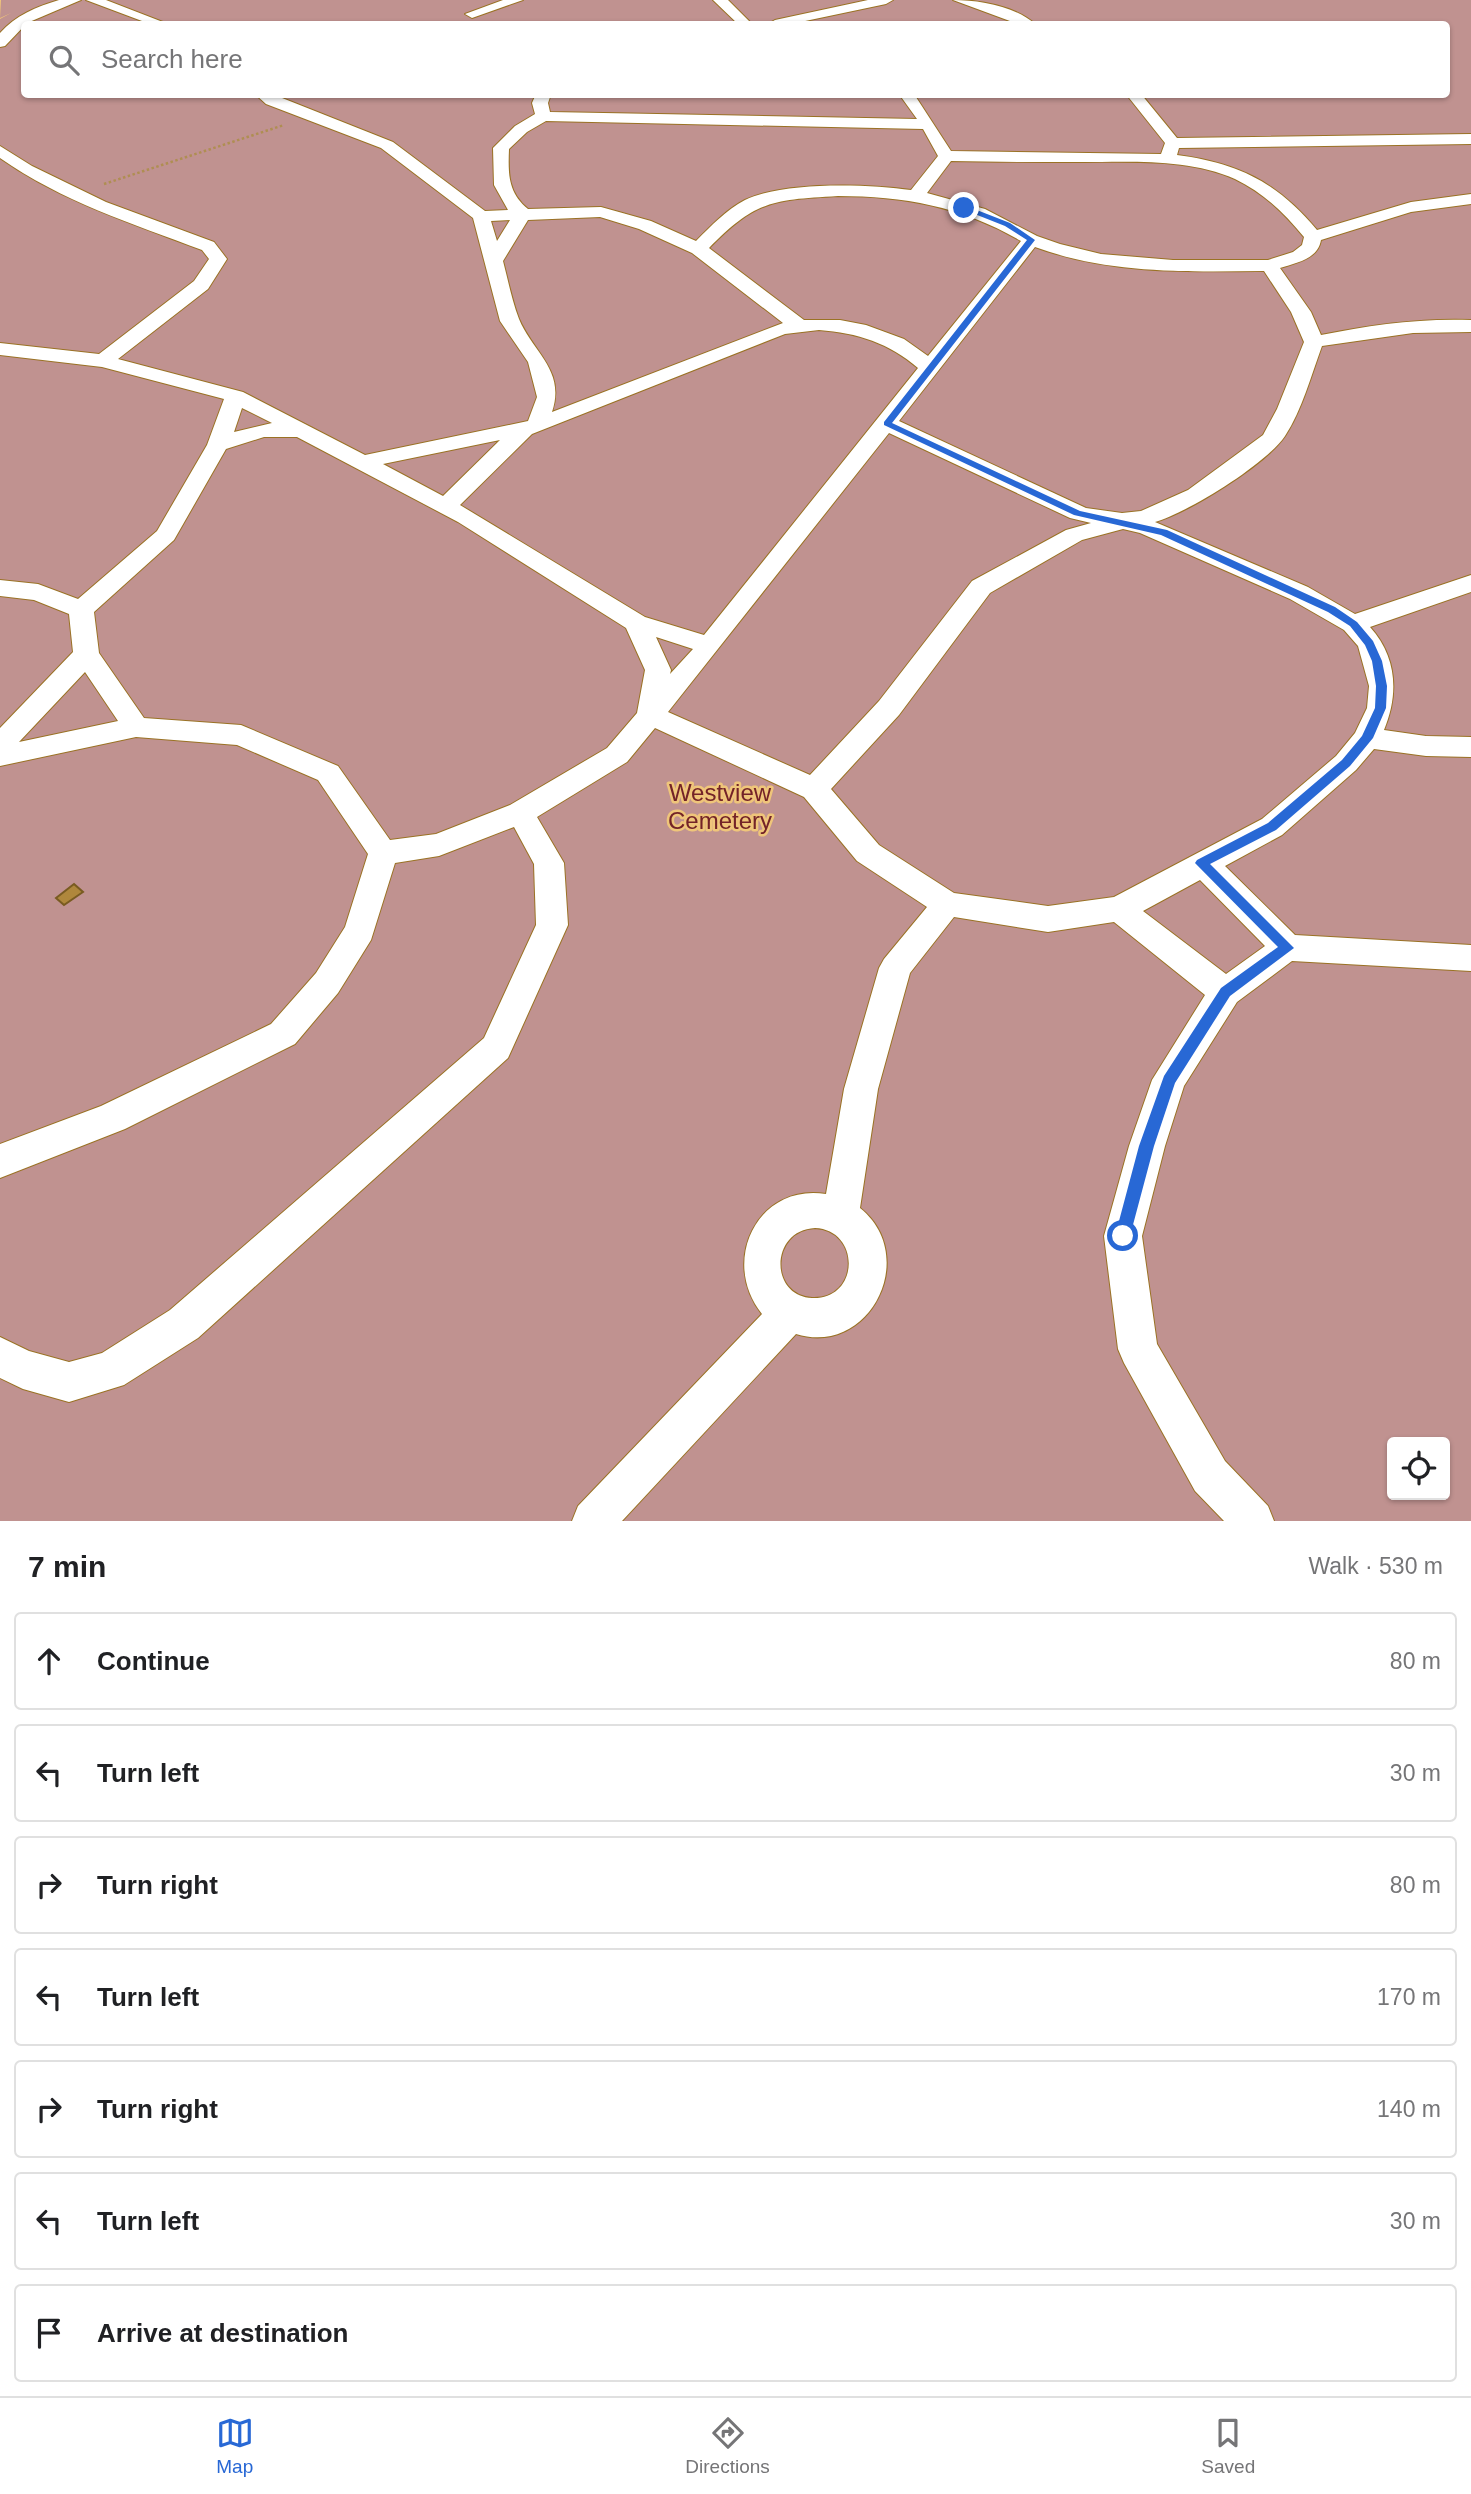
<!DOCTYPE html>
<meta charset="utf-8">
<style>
:root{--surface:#fff;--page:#f2f2f2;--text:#202124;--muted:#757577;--line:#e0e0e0;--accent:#2868d5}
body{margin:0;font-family:Helvetica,sans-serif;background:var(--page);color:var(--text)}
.controls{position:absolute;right:21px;bottom:21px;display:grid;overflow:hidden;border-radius:7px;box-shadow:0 2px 5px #0004}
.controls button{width:63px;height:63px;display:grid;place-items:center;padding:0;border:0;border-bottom:2px solid var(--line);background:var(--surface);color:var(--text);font:35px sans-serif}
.stop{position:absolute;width:21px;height:21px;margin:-16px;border:5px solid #2868d5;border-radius:50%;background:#fff}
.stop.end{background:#2868d5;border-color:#fff;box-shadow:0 2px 7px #0008}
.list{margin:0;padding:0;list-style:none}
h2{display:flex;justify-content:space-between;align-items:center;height:91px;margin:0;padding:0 28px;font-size:30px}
h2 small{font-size:23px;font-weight:400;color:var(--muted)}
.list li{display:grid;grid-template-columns:46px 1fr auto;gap:21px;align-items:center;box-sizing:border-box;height:98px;margin:0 14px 14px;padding:0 14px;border:2px solid var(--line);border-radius:7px}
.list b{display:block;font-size:26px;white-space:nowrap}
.list em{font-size:23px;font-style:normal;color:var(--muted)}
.icon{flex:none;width:38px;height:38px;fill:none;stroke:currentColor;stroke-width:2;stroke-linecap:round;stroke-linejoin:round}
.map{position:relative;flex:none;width:1471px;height:1521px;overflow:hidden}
.search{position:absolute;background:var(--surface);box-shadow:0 2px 5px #0004;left:21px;right:21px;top:21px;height:77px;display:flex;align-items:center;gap:18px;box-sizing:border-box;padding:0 24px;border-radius:7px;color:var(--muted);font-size:26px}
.sheet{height:875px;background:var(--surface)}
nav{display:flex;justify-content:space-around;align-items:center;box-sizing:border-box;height:98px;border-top:2px solid var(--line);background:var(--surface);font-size:19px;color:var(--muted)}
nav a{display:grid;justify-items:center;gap:4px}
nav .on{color:var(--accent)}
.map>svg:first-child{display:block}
.green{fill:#c09290;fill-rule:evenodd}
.building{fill:#af873c;stroke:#795b21;stroke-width:2}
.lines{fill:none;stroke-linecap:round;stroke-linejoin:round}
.minor-casing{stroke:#9a7224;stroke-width:2}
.path{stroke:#af8e52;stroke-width:2.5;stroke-dasharray:2.5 2.5;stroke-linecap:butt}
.minor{fill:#fff;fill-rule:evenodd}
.route{fill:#2868d5}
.labels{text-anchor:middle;stroke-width:5;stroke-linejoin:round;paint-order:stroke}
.park-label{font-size:24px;fill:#732328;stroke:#efc57a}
</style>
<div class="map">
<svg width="1471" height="1521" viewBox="0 0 1471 1521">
<rect width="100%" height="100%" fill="#efc57a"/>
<path class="green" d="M1,0h1470v1521h-1471v-1502l11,-6 -11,5zM24,24h1422v70h-1422zM1392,1442h53v53h-53z"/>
<path class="building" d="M74,884l9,8 -19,13 -8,-7z"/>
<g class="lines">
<g class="minor-casing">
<path id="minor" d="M59,0h22l-54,23 -22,23 -5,1v-14c16,-18 36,-26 59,-33z
M86,0h20l62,24h-18z
M503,0h20l-51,18 -7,-4z
M713,0h15l24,24h-14z
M868,0h25l-7,4 -95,20h-23l7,-4z
M953,0c26,0 62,6 82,24h-17z
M255,94h17l121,48 92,69 23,-1 -14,-25 -1,-37 22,-22 20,-12 -3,-11 4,-9h15l-3,9 2,9 367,7 -18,-25h15l37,57 210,3 4,-11 -39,-49h15l36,44 294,-4v10l-292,4 -2,7c61,8 100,27 140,75l94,-28 60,-8v10l-60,8 -90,28c-3,19 -25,23 -41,28l31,44 10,23c49,-10 99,-17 150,-15v12l-58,1 -91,13c-11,30 -20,64 -37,90 -20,29 -96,76 -130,86l153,65 47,27 116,-39v17l-101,35c27,30 29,67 14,103l42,6 45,1v20l-45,-1 -52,-7 -18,21 -74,65 -57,31 70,69 176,10v26l-179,-10 -55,41 -53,84 -19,60 -23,90 15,108 68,117 43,45 6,15h-50l-29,-30 -71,-128 -6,-14 -14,-113 25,-90 23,-66 53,-85 -91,-73 -66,10 -94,-15 -44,56 -32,116 -18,119c60,48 10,149 -64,126l-174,187h-50l6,-15 184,-192c-42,-52 -5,-131 64,-120l18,-105 35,-121 5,-9 43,-52 -70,-46 -53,-64 -149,-69 -28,34 -90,55 27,46 4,62 -60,133 -310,280 -74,47 -55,17 -46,-13 -23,-11v-41l29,14 40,11 33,-9 68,-43 314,-272 52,-113 -2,-61 -20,-37 -75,29 -44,7 -24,77 -33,53 -43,51 -170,85 -125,49v-34l101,-38 170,-82 45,-51 29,-46 23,-73 -50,-74 -81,-35 -101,-8 -136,29v-38l73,-76 -4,-38 -35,-14 -34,-4v-16l38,4 40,15 79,-68 50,-86 17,-46 -122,-32 -102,-12v-12l99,11 95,-73 15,-22 -7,-9c-69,-26 -141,-49 -202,-92v-12l32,20 74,36 108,40 13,17 -19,30 -90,70 125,33 122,63 163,-34 9,-24 -9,-35 -28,-41 -27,-103 -92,-70 -115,-44zM546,121l377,8 15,27 -27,34c-43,-6 -126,-9 -166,10 -19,10 -34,26 -49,41l-45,-20 -50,-14 -73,2c-20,-16 -20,-35 -19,-60l18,-17zM951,161c43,1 86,1 129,1 50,0 108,-4 155,17 29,14 49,34 69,58l-2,8 -9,7 -25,8h-95l-72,-6 -41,-10 -23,-8 -52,-27 -58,-16zM838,196c67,0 125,11 183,45l-93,115 -24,-17 -38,-14 -26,-5h-36l-95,-72c47,-48 64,-48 129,-52zM600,217l39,12 53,24 91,70 -231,89c14,-42 -19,-59 -33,-93 -7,-18 -11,-39 -16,-58l25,-41zM510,220l-13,21 -6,-20zM1035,247c73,27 152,25 229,24l27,41 13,30 -27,67 -14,26 -75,55 -47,21 -19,2 -36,-5 -187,-87zM819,330c39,3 70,13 99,38l-214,267 -59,-18 -185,-112 72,-71 253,-100zM242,408l30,15 -38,9zM889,433l181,85 21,5 -25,7 -94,51 -93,120 -69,74 -142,-63zM264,437h33l161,85 168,106 19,42 -8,43 -30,35 -97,57 -74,29 -46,6 -52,-74 -97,-41 -97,-7 -45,-65 -5,-41 80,-72 52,-91zM500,440l-57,56 -60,-32zM1123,529l17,4 150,66 54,31 14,16 11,40 -2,22 -12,25 -19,23 -74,63 -148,78 -66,9 -94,-13 -75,-48 -48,-56 68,-74 91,-122 92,-53zM656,637l37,12 -23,25 1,-4zM85,672l33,49 -99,21zM1200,880l65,66 -39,28 -83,-63zM815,1228c46,2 45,72 -3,70 -43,-2 -42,-68 3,-70z"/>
</g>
<path class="path" d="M104,184l180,-59"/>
<use href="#minor" class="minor"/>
</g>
<path class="route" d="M964,205l46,18 25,17 -143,183 188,88 87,19 168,77 22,15 16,19 9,20 5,25 -1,22 -13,30 -23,28 -74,64 -66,34 84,84 -64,48 -55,87 -21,63 -24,90 -2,5 -5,2 -6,-2 -2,-5 24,-90 25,-70 57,-88 57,-41 -83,-84 2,-3 71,-37 74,-63 20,-24 13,-28 1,-22 -4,-25 -7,-16 -15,-19 -22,-14 -167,-77 -87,-20 -190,-90v-3l143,-182 -22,-14 -43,-17z"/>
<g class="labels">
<g class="park-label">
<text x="720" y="801">Westview<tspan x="720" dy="28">Cemetery</tspan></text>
</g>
</g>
</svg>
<div class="controls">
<button><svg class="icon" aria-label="locate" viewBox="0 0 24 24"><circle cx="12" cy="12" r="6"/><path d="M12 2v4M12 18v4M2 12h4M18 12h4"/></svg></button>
</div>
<div class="stop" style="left:1123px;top:1236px"></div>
<div class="stop end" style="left:964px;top:208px"></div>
<div class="search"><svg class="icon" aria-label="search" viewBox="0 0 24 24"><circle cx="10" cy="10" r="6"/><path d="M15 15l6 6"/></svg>Search here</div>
</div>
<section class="sheet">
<h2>7 min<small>Walk · 530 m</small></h2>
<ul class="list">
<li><svg class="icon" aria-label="ahead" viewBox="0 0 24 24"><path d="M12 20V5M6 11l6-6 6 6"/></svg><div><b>Continue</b></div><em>80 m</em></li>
<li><svg class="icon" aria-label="left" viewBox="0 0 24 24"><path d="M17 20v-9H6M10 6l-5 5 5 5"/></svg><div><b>Turn left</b></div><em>30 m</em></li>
<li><svg class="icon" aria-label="right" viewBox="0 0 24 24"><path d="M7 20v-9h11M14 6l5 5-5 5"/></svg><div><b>Turn right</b></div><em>80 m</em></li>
<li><svg class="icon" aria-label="left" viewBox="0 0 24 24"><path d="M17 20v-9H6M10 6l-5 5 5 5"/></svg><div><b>Turn left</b></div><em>170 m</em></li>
<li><svg class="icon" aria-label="right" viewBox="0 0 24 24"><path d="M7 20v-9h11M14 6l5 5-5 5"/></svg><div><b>Turn right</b></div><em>140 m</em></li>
<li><svg class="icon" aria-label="left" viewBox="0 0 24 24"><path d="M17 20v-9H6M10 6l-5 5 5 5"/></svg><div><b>Turn left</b></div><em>30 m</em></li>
<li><svg class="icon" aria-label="arrive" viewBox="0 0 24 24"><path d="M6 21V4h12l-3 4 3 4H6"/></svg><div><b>Arrive at destination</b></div></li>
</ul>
</section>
<nav>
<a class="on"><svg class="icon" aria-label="map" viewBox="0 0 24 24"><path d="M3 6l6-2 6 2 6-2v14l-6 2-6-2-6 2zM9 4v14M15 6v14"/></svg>Map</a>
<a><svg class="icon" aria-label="directions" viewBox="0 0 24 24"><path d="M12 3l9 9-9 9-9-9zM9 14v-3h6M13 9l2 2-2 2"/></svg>Directions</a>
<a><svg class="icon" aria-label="saved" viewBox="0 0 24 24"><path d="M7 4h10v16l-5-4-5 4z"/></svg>Saved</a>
</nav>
